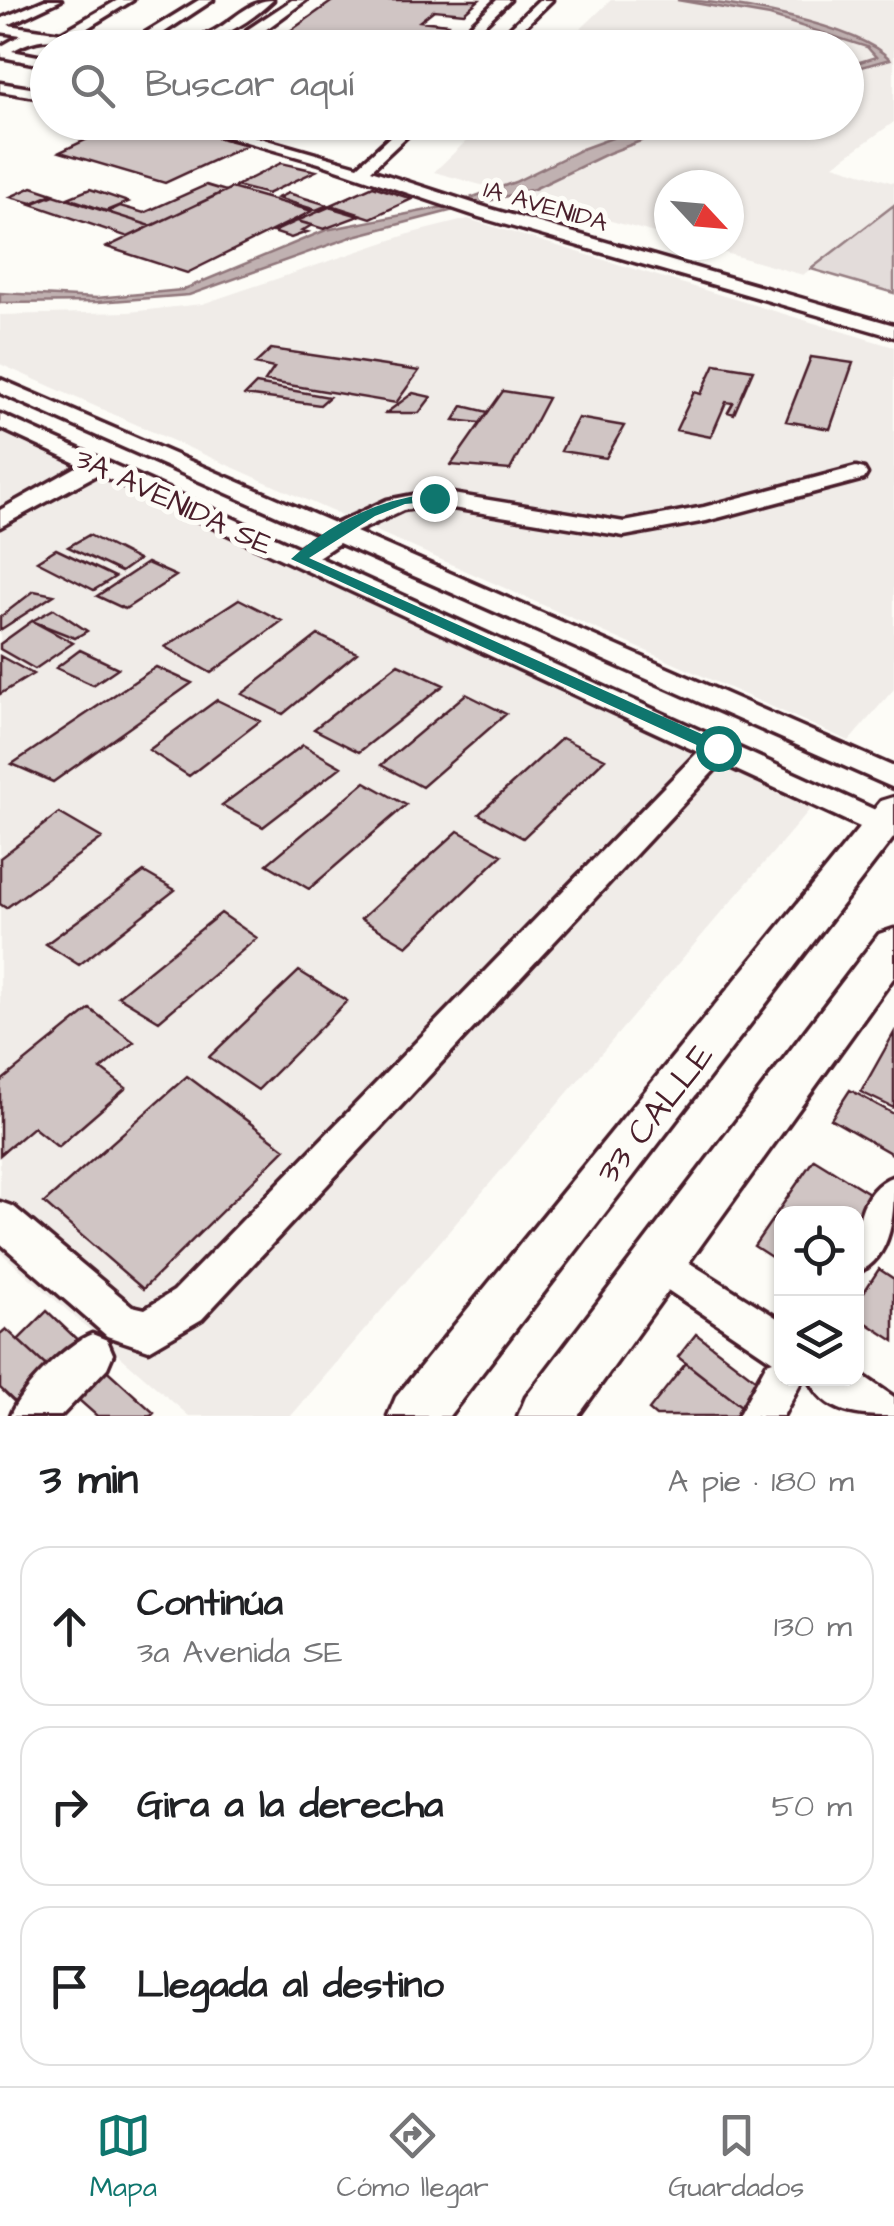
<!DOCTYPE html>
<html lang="es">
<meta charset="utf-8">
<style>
:root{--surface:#fff;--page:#f2f2f2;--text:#202124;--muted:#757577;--line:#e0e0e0;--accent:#0f766e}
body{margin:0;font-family:"Architects Daughter",sans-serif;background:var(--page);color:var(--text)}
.controls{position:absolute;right:30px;bottom:30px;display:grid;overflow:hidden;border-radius:20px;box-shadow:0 2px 8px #0004}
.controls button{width:90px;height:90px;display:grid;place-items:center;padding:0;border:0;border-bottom:2px solid var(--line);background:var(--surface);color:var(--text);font:50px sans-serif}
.compass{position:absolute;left:654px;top:170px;width:90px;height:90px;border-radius:50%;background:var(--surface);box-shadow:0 2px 8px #0004;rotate:116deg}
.stop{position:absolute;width:30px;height:30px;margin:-22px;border:8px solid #0f766e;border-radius:50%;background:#fff}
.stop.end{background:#0f766e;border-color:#fff;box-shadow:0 2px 10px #0008}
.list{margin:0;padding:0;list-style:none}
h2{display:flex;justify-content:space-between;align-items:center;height:130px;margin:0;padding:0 40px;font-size:42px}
h2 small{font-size:32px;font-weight:400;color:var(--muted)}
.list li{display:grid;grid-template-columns:65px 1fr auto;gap:30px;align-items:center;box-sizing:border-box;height:160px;margin:0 20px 20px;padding:0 20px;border:2px solid var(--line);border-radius:30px}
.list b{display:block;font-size:38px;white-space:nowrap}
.list p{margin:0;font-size:32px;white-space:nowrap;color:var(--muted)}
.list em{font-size:32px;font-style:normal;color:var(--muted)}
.icon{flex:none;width:55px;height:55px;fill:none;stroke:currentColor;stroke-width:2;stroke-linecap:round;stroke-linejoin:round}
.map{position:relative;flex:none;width:894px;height:1416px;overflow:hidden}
.search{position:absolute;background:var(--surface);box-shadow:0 2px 8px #0004;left:30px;right:30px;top:30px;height:110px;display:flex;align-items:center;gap:25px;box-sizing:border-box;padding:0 35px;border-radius:55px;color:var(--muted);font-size:38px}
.sheet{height:670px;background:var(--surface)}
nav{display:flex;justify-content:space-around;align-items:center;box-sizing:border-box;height:140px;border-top:2px solid var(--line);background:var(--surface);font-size:28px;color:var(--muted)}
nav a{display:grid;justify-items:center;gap:5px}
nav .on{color:var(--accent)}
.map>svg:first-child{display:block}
.built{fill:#f0ece8}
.green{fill:#e3dcda;stroke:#967e82;stroke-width:2.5}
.water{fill:#c0b1b1;stroke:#91777b;stroke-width:2.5}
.building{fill:#d0c5c4;stroke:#4a1f2b;stroke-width:2.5}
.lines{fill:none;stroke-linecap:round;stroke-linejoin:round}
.minor-casing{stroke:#4a1f2b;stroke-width:7}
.major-casing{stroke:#4a1f2b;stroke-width:7}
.minor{fill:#fdfcf7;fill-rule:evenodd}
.major{fill:#fdfcf7;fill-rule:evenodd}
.route{fill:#0f766e}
.labels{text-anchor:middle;stroke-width:10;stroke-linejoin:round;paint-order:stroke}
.far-street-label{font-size:25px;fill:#4a1f2b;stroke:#fdfcf7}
.street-label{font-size:30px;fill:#4a1f2b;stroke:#fdfcf7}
.near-street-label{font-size:35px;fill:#4a1f2b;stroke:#fdfcf7}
</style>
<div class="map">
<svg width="894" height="1416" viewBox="0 0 894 1416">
<rect width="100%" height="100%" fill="#fdfcf7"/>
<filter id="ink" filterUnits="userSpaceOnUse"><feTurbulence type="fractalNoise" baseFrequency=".01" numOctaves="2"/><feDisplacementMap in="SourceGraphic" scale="20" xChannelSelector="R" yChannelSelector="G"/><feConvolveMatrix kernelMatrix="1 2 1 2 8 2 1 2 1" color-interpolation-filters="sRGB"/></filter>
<g filter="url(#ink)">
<path class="built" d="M611,0h283v122l-60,43 60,18v22l-91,70 -106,-30h32v-60h-60v52l-235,-65 51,-49 361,-1v-74l-284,-1z
M468,219l426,128v342l-45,52 -849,-377v-49l129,-3 73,-8 210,-71z
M0,432l811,376 -520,608h-102l-189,-164z"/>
<path class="green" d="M894,205v88l-83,-24z"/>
<path class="water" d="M677,0c50,0 179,25 213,59l-43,12v-5l29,-9 -9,-10 -97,-31z
M653,123h35l-79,30 -75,36 -180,47 -165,59 -91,7 -98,1v-10l97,5 85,-8 144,-60 122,-24 67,-24 67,-33z"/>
<path class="building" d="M334,0h145l-15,13 -30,-3 -14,11 28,3 -28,24h-154z
M123,122h35l89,23 -82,38 -105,-31z
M281,163l35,8 -49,23 -31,-8z
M206,185l20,6 -75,35 -44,-14 13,-6 24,7z
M373,186l39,13 -41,19 -40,-13z
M32,187l21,7 -21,9 -22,-6z
M231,188l81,23 -125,62 -80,-26z
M90,189l38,13 -22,9 -38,-13z
M288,193l40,12 -12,5 -39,-12z
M54,195l97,31 -23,11 -97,-33z
M329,207l30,9 -35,13 -27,-8z
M297,221l15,4 -10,6 5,1 -16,6 -18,-6z
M271,349l148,22 -23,32 -131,-22 9,-13 -19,-4z
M811,357l42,6 -23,66 -44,-8z
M715,364l38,6 -19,44 -6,-2 5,-9 -7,-1 -15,35 -35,-7 18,-38 7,2z
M256,384l73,13 -9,8 -75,-10z
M503,391l45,7 -38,72 -59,-5z
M413,393l18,4 -12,16h-33z
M463,406l25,6 -8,11 -26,-3z
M578,418l46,8 -18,32 -45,-7z
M89,535l49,25 -17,12 -53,-25z
M56,549l59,28 -21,13 -57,-29z
M147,563l29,13 -51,33 -28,-13z
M34,591l20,4 -54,35v-13z
M239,599l43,22 -71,52 -46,-26z
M54,609l33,22 -12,7 -43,-17z
M32,621l41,22 -38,26 -35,-20v-5z
M318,635l39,18 -74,61 -41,-20z
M80,650l38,18 -25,17 -37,-17z
M0,656l33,18 -33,20z
M398,664l46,21 -85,67 -45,-23z
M156,667l36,16 -139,99 -41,-18z
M466,694l40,20 -84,73 -41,-22z
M217,700l43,21 -71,55 -40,-26z
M562,738l43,21 -82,79 -44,-24z
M303,745l38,22 -78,60 -41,-22z
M365,782l41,23 -97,84 -42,-25z
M59,813l43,25 -96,70 -6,-4v-46z
M458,831l44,24 -95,91 -46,-27z
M144,872l31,18 -96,75 -33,-21z
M221,913l36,25 -98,83 -41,-25z
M299,971l48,30 -89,89 -49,-33z
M90,1009l44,33 -33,27 25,19 -68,59 -25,-20 -33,28v-73z
M894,1033v75l-33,-16z
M187,1076l98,73 -142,140 -99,-86z
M850,1090l44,24v41l-63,-36z
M814,1159l63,39 -21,32v-16h-74v50l-28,-18z
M879,1269l15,10v62l-38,-25v-12z
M47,1311l38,36 -29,28 -38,-35z
M6,1329l50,46 -34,34 -22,-21v-54z
M696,1334l67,51 -17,25 -68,-53z
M686,1363l60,47 -4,6h-86l-7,-6z
M100,1364l54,49 -3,3h-54l-26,-23z"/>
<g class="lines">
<g class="minor-casing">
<path id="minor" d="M45,0h16l-53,25 53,8 57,-33h15l-57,35 58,5 65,-40h14l-62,41c19,1 40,1 57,-7 23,-10 40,-34 65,-34 -55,52 -108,53 -180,44 -35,-4 -50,-11 -81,7l36,7v8l-46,-9 -2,-10 21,-12 -21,-3v-13z
M292,0h14l-49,36h-10v-6z
M497,0h13l-50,48h-14z
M539,0h13l-49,48h-14z
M0,83l48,8v8l-48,-8z
M178,122h26l154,44 37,-34 -54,-10h81l-51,48 120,39 403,116v12l-415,-120 -160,-54z
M0,379l336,145 51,-24 47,-9 190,31 80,-15 152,-40 8,2 3,5 -3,5 -158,42 -82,15 -190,-31 -31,5 -47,22 538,235v21l-555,-245 -21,14 575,261 1,12 -12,6 -11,-4 -150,-69 -519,556 -53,31 -42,-14 -107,-93v-41l14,5 118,99 13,3 29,-18 524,-539 -600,-278 -98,53v-17l80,-45 -80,-37v-14l299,134 21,-14 -320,-141z
M894,1176c0,35 0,82 -38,97 0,-35 -2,-82 38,-97z
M658,1243l124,78v57h21l-20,38h-45l29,-53 6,-2 -129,-87 -6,-13 6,-13z
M92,1334l15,6 6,14 -6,14 -46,48h-51c10,-26 56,-72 82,-82z
M856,1371l38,26v19c-35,0 -69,-1 -85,-38h47z"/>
</g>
<g class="major-casing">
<path id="major" d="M894,797v40l-445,579h-61l8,-19 485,-596z
M894,929v48l-316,439h-60l8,-19 353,-463z"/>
</g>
<use href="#minor" class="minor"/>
<use href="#major" class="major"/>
</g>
</g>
<path class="route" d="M434,494l5,2v5l-34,3 -30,12 -66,42 415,186v8h-12l-421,-193c38,-35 91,-62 143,-65z"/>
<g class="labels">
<g class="far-street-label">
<text transform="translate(546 205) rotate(16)" y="9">1A AVENIDA</text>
</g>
<g class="street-label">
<text transform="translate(174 501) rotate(25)" y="10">3A AVENIDA SE</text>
</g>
<g class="near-street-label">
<text transform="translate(654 1113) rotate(-52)" y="12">33 CALLE</text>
</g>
</g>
</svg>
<div class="controls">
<button><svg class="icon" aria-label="locate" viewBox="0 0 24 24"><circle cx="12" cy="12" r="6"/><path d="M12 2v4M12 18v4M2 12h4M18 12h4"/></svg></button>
<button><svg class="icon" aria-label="layers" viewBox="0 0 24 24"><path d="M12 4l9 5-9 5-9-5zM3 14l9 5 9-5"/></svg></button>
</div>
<svg class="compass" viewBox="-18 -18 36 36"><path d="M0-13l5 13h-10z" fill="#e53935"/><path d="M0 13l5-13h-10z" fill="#757577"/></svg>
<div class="stop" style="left:718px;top:748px"></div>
<div class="stop end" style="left:434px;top:498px"></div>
<div class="search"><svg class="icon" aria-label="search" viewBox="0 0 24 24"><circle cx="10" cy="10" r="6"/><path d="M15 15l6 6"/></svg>Buscar aquí</div>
</div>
<section class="sheet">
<h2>3 min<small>A pie · 180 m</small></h2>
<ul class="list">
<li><svg class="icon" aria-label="ahead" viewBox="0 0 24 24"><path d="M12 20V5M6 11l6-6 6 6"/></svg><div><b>Continúa</b><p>3a Avenida SE</p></div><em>130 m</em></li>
<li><svg class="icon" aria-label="right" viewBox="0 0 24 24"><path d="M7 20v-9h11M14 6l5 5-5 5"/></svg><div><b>Gira a la derecha</b></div><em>50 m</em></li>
<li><svg class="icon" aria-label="arrive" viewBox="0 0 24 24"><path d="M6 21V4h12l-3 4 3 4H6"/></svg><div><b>Llegada al destino</b></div></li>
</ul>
</section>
<nav>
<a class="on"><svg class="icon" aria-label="map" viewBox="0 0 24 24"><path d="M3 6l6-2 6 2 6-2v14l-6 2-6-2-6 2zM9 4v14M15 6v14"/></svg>Mapa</a>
<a><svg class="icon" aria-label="directions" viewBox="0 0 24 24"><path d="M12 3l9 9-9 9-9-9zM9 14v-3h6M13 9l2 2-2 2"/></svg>Cómo llegar</a>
<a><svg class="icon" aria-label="saved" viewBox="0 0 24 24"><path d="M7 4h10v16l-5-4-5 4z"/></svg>Guardados</a>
</nav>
